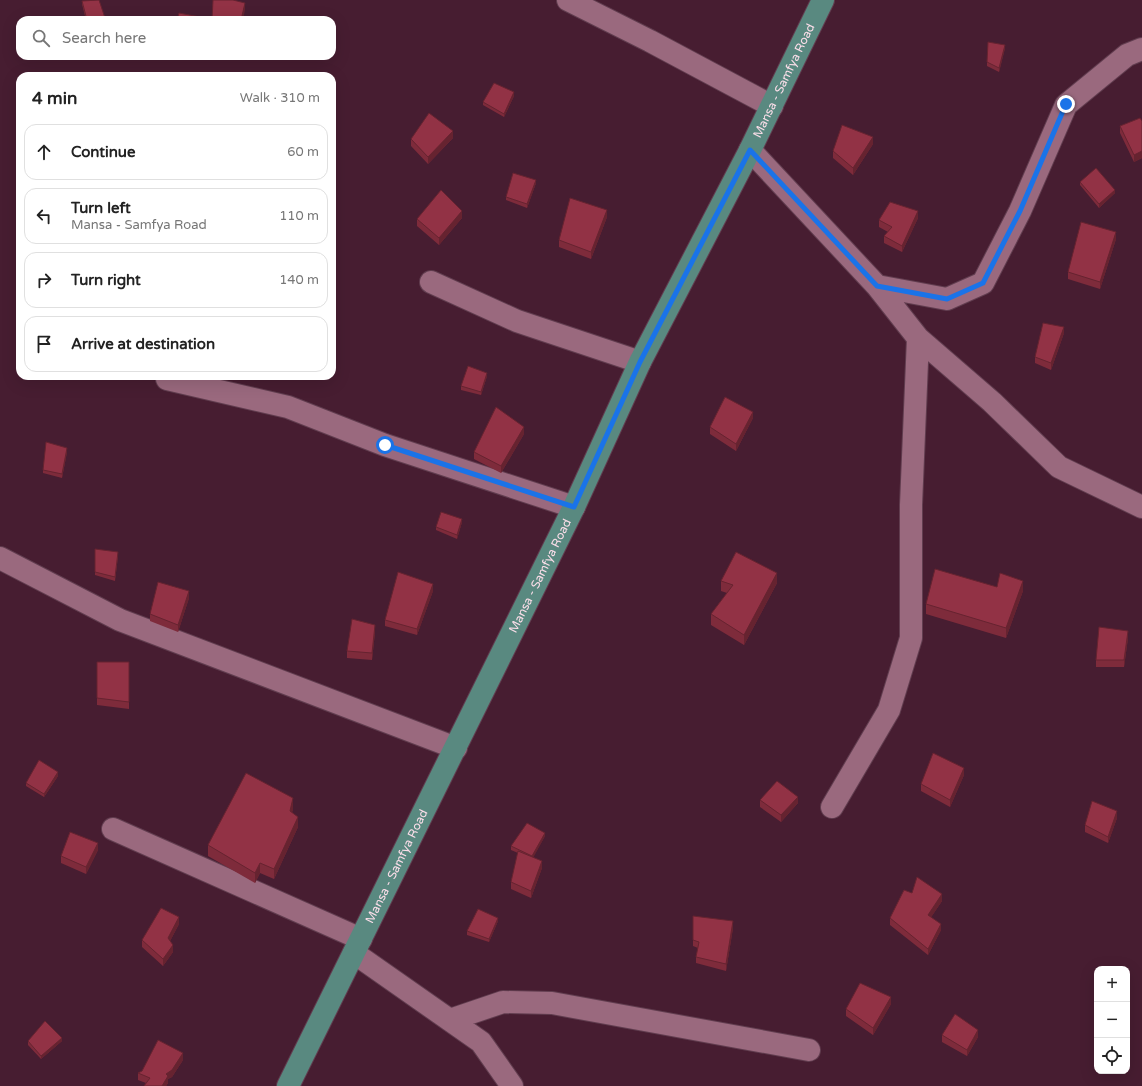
<!DOCTYPE html>
<meta charset="utf-8">
<style>
:root{--surface:#fff;--page:#f2f2f2;--text:#222;--muted:#767676;--line:#e0e0e0}
body{margin:0;font-family:"Varela Round",sans-serif;background:var(--page);color:var(--text)}
.controls{position:absolute;right:12px;bottom:12px;display:grid;overflow:hidden;border-radius:8px;box-shadow:0 4px 16px #0002}
.controls button{width:36px;height:36px;display:grid;place-items:center;padding:0;border:0;border-bottom:1px solid var(--line);background:var(--surface);color:var(--text);font:20px sans-serif}
.stop{position:absolute;width:12px;height:12px;margin:-9px;border:3px solid #1a73e8;border-radius:50%;background:#fff}
.stop.end{background:#1a73e8;border-color:#fff;box-shadow:0 1px 4px #0008}
.list{margin:0;padding:0;list-style:none}
h2{display:flex;justify-content:space-between;align-items:center;height:52px;margin:0;padding:0 16px;font-size:17px}
h2 small{font-size:13px;font-weight:400;color:var(--muted)}
.list li{display:grid;grid-template-columns:26px 1fr auto;gap:12px;align-items:center;box-sizing:border-box;height:56px;margin:0 8px 8px;padding:0 8px;border:1px solid var(--line);border-radius:12px}
.list b{display:block;font-size:15px;white-space:nowrap}
.list p{margin:0;font-size:13px;white-space:nowrap;color:var(--muted)}
.list em{font-size:13px;font-style:normal;color:var(--muted)}
.icon{flex:none;width:22px;height:22px;fill:none;stroke:currentColor;stroke-width:2;stroke-linecap:round;stroke-linejoin:round}
.map{position:relative;flex:none;width:1142px;height:1086px;overflow:hidden}
.search{position:absolute;background:var(--surface);box-shadow:0 4px 16px #0002;left:16px;top:16px;width:320px;height:44px;display:flex;align-items:center;gap:10px;box-sizing:border-box;padding:0 14px;border-radius:12px;color:var(--muted);font-size:15px}
.panel{position:absolute;background:var(--surface);box-shadow:0 4px 16px #0002;left:16px;top:72px;width:320px;height:308px;border-radius:12px}
.map>svg:first-child{display:block}
.lines{fill:none;stroke-linecap:round;stroke-linejoin:round}
.minor-casing{stroke:#613d4f;stroke-width:24}
.primary-casing{stroke:#613d4f;stroke-width:24}
.minor{stroke:#9a697e;stroke-width:22}
.primary{stroke:#598980;stroke-width:22}
.wall{fill:#7e2b3b}
.shaded-wall{fill:#662330}
.building{fill:#923245;stroke:#662330}
.route{stroke:#1a73e8;stroke-width:5}
.labels{text-anchor:middle;stroke-width:3;stroke-linejoin:round;paint-order:stroke}
.street-label{font-size:12px;fill:#fbdee9;stroke:#220f17}
</style>
<div class="map">
<svg width="1142" height="1086" viewBox="0 0 1142 1086">
<rect width="100%" height="100%" fill="#471d31"/>
<g class="lines">
<g class="minor-casing">
<path id="minor" d="M568,0l82,41 122,65
M750,150l127,136 41,52 74,64 67,65 83,40
M431,282l86,39 123,41
M877,286l70,13 36,-16 37,-72 46,-106 61,-50 15,-6
M167,379l121,28 97,38 189,62
M0,558l120,62 336,128
M832,807l57,-97 22,-72v-133l7,-167
M113,829l248,110
M354,953l127,89 31,44
M450,1020l53,-18 49,1 257,47"/>
</g>
<g class="primary-casing">
<g id="primary">
<path id="s1" d="M288,1086l286,-579 66,-145 110,-212 73,-150"/>
</g>
</g>
<use href="#minor" class="minor"/>
<use href="#primary" class="primary"/>
</g>
<path class="wall" d="M82,1l23,19h-19l-4,-16z
M1005,48l-6,24 -12,-6v-4z
M48,56h7l-3,4z
M514,96l-10,21 -21,-12v-3z
M1142,121v37l-8,4 -14,-29v-7z
M453,138l-25,26 -17,-18v-7z
M873,144l-20,31 -20,-17v-7z
M1080,182l35,11 -16,15 -19,-23z
M536,183l-9,25 -21,-8v-3z
M607,217l-16,42 -32,-12v-7z
M462,218l-23,27 -22,-19v-7z
M918,218l-16,34 -18,-9v-7l4,-4 -9,-5v-7z
M1116,239l-16,50 -32,-10v-7z
M1064,333l-13,37 -16,-7v-6z
M487,376l-6,19 -20,-5v-4z
M753,418l-17,33 -26,-17v-7z
M524,434l-23,39 -27,-14v-7z
M67,452l-5,26 -19,-5v-3z
M462,522l-5,17 -21,-9v-3z
M95,549l23,7 -3,25 -20,-6z
M721,581l56,2 -33,62 -33,-20v-11l16,-21 -6,-2z
M997,587l26,4 -17,47 -80,-24v-10z
M433,591l-16,44 -32,-9v-6z
M189,598l-11,34 -28,-11v-7z
M375,632l-3,28 -25,-2v-7z
M1128,638l-4,29h-28v-7z
M97,662h32v47l-32,-4z
M964,775l-14,32 -29,-16v-7z
M58,776l-14,21 -18,-11v-3z
M760,800l38,3 -17,19 -21,-15z
M293,809l-1,3 6,15 -24,52 -14,-6 -5,10 -47,-27v-11z
M1117,818l-9,25 -23,-11v-7z
M545,836l-12,21 9,11 -11,30 -20,-9v-7l7,-29 -7,-3v-4z
M98,850l-12,24 -25,-11v-7z
M912,893l30,8 -11,16 10,13 -13,25 -38,-30v-7z
M693,916l40,12 -7,43 -30,-8v-6l2,-9 -5,-2z
M498,921l-9,21 -22,-7v-4z
M179,924l-9,17 3,11 -10,14 -21,-19v-7z
M891,1004l-18,31 -27,-19v-7z
M942,1035l36,2 -11,19 -25,-14z
M28,1041h34l-21,18 -13,-14z
M183,1060l-11,17 -4,2v4l-2,3h-22l2,-3 -8,-3v-7z"/>
<path class="shaded-wall" d="M245,3v7l-2,10h-2z
M105,18v2h-8z
M1005,45v3l-6,24v-4z
M514,92v4l-10,21v-3z
M453,131v7l-25,26v-7z
M873,137v7l-20,31v-7z
M1142,151v7l-8,4v-7z
M536,180v3l-9,25v-4z
M1115,190v3l-16,15v-4z
M607,210v7l-16,42v-7z
M462,211v7l-23,27v-7z
M918,211v7l-16,34v-6z
M1116,232v7l-16,50v-7z
M1064,327v6l-13,37v-7z
M487,373v3l-6,19v-3z
M753,412v6l-17,33v-7z
M524,427v7l-23,39v-7z
M67,448v4l-5,26v-4z
M462,519v3l-5,17v-4z
M777,573v10l-33,62v-10z
M1023,581v10l-17,47v-10z
M433,584v7l-16,44v-6z
M189,591v7l-11,34v-7z
M375,625v7l-3,28v-7z
M1128,631v7l-4,29v-7z
M964,768v7l-14,32v-7z
M58,772v4l-14,21v-3z
M798,797v6l-17,19v-7z
M293,798v11l-3,12v-10z
M1117,811v7l-9,25v-6z
M298,817v10l-24,52v-10z
M545,833v3l-13,24v-4z
M98,843v7l-12,24v-7z
M542,861v7l-11,30v-7z
M260,863v10l-5,10v-10z
M942,894v7l-14,21v-7z
M179,917v7l-11,21v-7z
M498,918v3l-9,21v-3z
M733,921v7l-7,43v-7z
M941,924v6l-13,25v-6z
M173,945v7l-10,14v-7z
M891,997v7l-18,31v-7z
M978,1030v7l-11,19v-6z
M62,1038v3l-21,18v-3z
M183,1053v7l-11,17 -4,2v4l-2,3h-4l4,-12z"/>
<path class="building" d="M99,0l6,18 -8,2h-10l-5,-19z
M213,0h20l12,3 -4,17h-29z
M179,13l21,4 -1,3h-22z
M988,42l17,3 -6,23 -12,-6z
M494,83l20,9 -10,22 -21,-12z
M429,113l24,18 -25,26 -17,-18z
M1140,118l2,3v30l-8,4 -14,-29z
M842,125l31,12 -20,31 -20,-17z
M1096,168l19,22 -16,14 -19,-22z
M513,173l23,7 -9,24 -21,-7z
M441,190l21,21 -23,27 -22,-19z
M570,198l37,12 -16,42 -32,-12z
M890,202l28,9 -16,35 -18,-10 8,-9 -13,-7z
M1081,222l35,10 -16,50 -32,-10z
M1043,323l21,4 -13,36 -16,-6z
M468,366l19,7 -6,19 -20,-6z
M725,397l28,15 -17,32 -26,-17z
M496,407l28,20 -23,39 -27,-14z
M46,442l21,6 -5,26 -19,-4z
M441,512l21,7 -5,16 -21,-8z
M95,549l23,3 -3,25 -20,-5z
M736,552l41,21 -33,62 -33,-21 22,-29 -12,-4z
M935,569l62,18 3,-14 23,8 -17,47 -80,-24z
M398,572l35,12 -16,45 -32,-9z
M158,582l31,9 -11,34 -28,-11z
M352,619l23,6 -3,28 -25,-2z
M1099,627l29,4 -4,29h-28z
M97,662h32v40l-32,-4z
M933,753l31,15 -14,32 -29,-16z
M39,760l19,12 -14,22 -18,-11z
M246,773l47,25 -3,13 8,6 -24,52 -14,-6 -5,10 -47,-28z
M777,781l21,16 -17,18 -21,-15z
M1092,801l25,10 -9,26 -23,-12z
M527,823l18,10 -13,23 -21,-10z
M70,832l28,11 -12,24 -25,-11z
M518,851l24,10 -11,30 -20,-9z
M917,877l25,17 -14,21 13,9 -13,25 -38,-31 14,-28 8,3z
M161,908l18,9 -11,21 5,7 -10,14 -21,-19z
M478,909l20,9 -9,21 -22,-8z
M693,916l40,5 -7,43 -30,-7 3,-15 -6,-2z
M860,983l31,14 -18,31 -27,-19z
M955,1014l23,16 -11,20 -25,-15z
M45,1021l17,17 -21,18 -13,-15z
M158,1040l25,13 -11,17 -6,4 2,2 -6,10h-18l6,-8 -12,-5 4,-2z"/>
<g class="lines">
<path class="route" d="M385,445l189,62 66,-145 110,-212 127,136 70,13 36,-16 37,-72 46,-107"/>
</g>
<g class="labels">
<g class="street-label">
<text dy="4" stroke="none"><textPath href="#s1" startOffset="1121">Mansa - Samfya Road</textPath></text>
<text dy="4" stroke="none"><textPath href="#s1" startOffset="569">Mansa - Samfya Road</textPath></text>
<text dy="4" stroke="none"><textPath href="#s1" startOffset="245">Mansa - Samfya Road</textPath></text>
</g>
</g>
</svg>
<div class="controls">
<button>+</button>
<button>−</button>
<button><svg class="icon" aria-label="locate" viewBox="0 0 24 24"><circle cx="12" cy="12" r="6"/><path d="M12 2v4M12 18v4M2 12h4M18 12h4"/></svg></button>
</div>
<div class="stop" style="left:385px;top:445px"></div>
<div class="stop end" style="left:1066px;top:104px"></div>
<div class="search"><svg class="icon" aria-label="search" viewBox="0 0 24 24"><circle cx="10" cy="10" r="6"/><path d="M15 15l6 6"/></svg>Search here</div>
<section class="panel">
<h2>4 min<small>Walk · 310 m</small></h2>
<ul class="list">
<li><svg class="icon" aria-label="ahead" viewBox="0 0 24 24"><path d="M12 20V5M6 11l6-6 6 6"/></svg><div><b>Continue</b></div><em>60 m</em></li>
<li><svg class="icon" aria-label="left" viewBox="0 0 24 24"><path d="M17 20v-9H6M10 6l-5 5 5 5"/></svg><div><b>Turn left</b><p>Mansa - Samfya Road</p></div><em>110 m</em></li>
<li><svg class="icon" aria-label="right" viewBox="0 0 24 24"><path d="M7 20v-9h11M14 6l5 5-5 5"/></svg><div><b>Turn right</b></div><em>140 m</em></li>
<li><svg class="icon" aria-label="arrive" viewBox="0 0 24 24"><path d="M6 21V4h12l-3 4 3 4H6"/></svg><div><b>Arrive at destination</b></div></li>
</ul>
</section>
</div>
